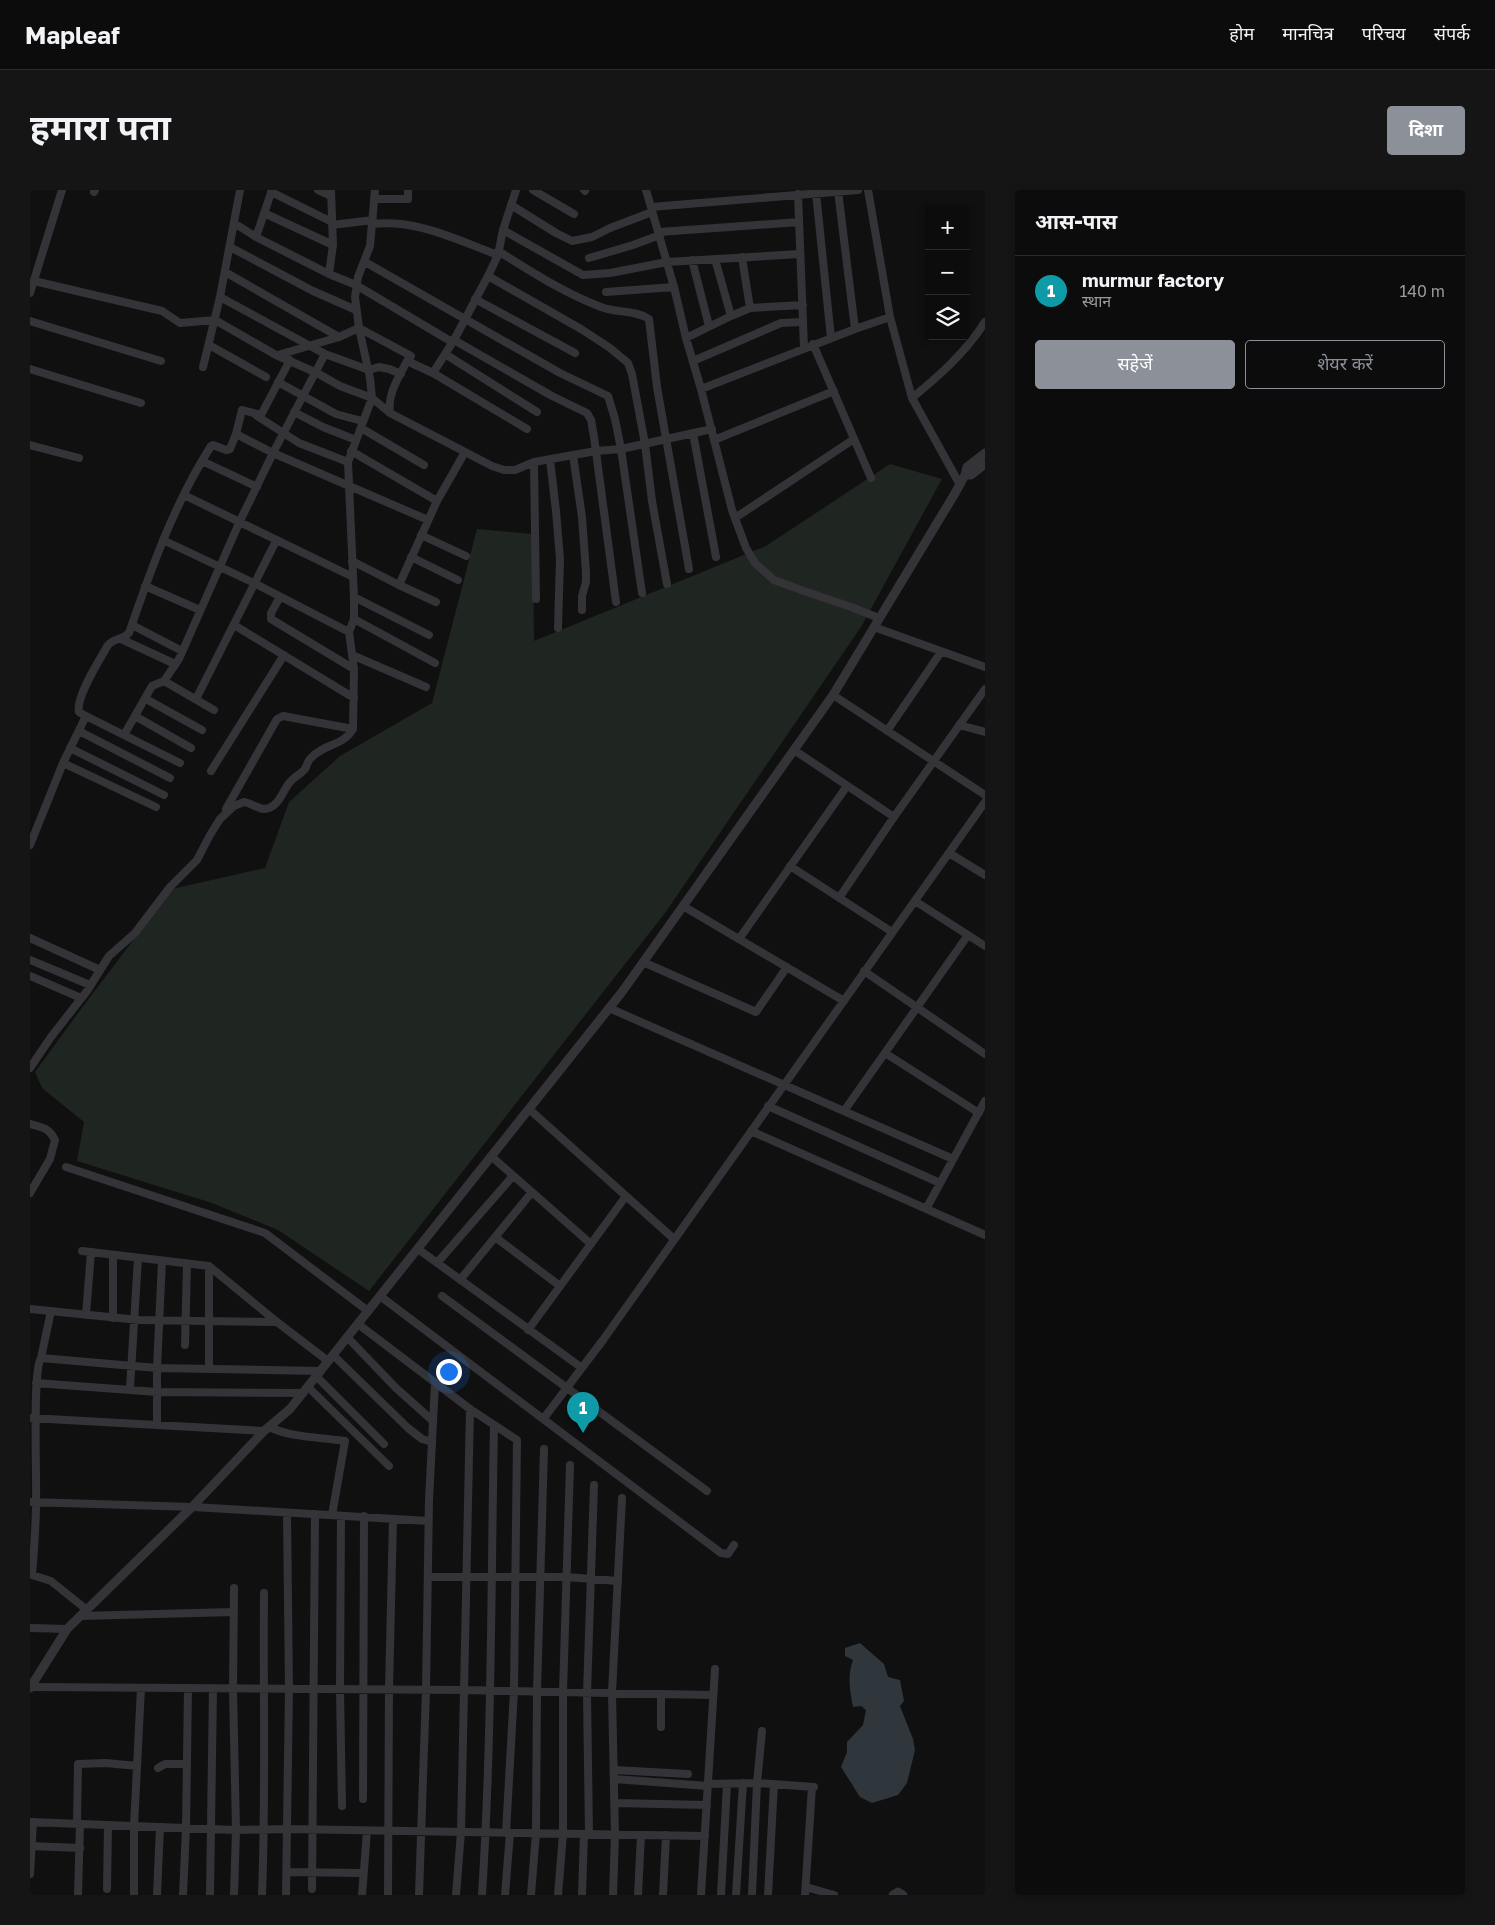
<!DOCTYPE html>
<html lang="hi">
<meta charset="utf-8">
<style>
:root{--surface:#0c0c0d;--page:#151516;--text:#f1f3f6;--muted:#9a9b9d;--line:#2c2c2e;--accent:#8c9099}
body{margin:0;font-family:"Golos Text","Noto Sans Devanagari",sans-serif;background:var(--page);color:var(--text)}
.controls{position:absolute;right:15px;top:15px;display:grid;overflow:hidden;border-radius:5px;box-shadow:0 2px 8px #0003}
.controls button{width:45px;height:45px;display:grid;place-items:center;padding:0;border:0;border-bottom:1px solid var(--line);background:var(--surface);color:var(--text);font:25px sans-serif}
.you{position:absolute;left:418px;top:1181px;width:18px;height:18px;margin:-12px;border:4px solid #fff;border-radius:50%;background:#1a73e8;box-shadow:0 0 0 8px #1a73e833}
.badge{display:grid;place-items:center;width:32px;height:32px;border-radius:50%;background:var(--accent);color:#fff;font-size:16px;font-weight:700}
.pin{position:absolute;translate:-50% -41px;filter:drop-shadow(0 1px 2px #0008)}
.pin::after{content:'';position:absolute;top:26px;width:18px;height:15px;background:inherit;clip-path:polygon(0 0,100% 0,50% 100%)}
.list{margin:0;padding:0;list-style:none}
h2{display:flex;justify-content:space-between;align-items:center;height:65px;margin:0;padding:0 20px;font-size:21px}
h2 small{font-size:16px;font-weight:400;color:var(--muted)}
.list li{display:grid;grid-template-columns:32px 1fr auto;gap:15px;align-items:center;box-sizing:border-box;height:70px;padding:0 20px;border-top:1px solid var(--line)}
.list b{display:block;font-size:19px;white-space:nowrap}
.list p{margin:0;font-size:16px;white-space:nowrap;color:var(--muted)}
.list em{font-size:16px;font-style:normal;color:var(--muted)}
.actions{display:flex;gap:10px;padding:15px 20px}
.actions a{flex:1;padding:11px 0;border:1px solid var(--accent);border-radius:5px;text-align:center;font-size:18px;color:var(--accent)}
.actions .main{background:var(--accent);color:#fff}
.icon{flex:none;width:28px;height:28px;fill:none;stroke:currentColor;stroke-width:2;stroke-linecap:round;stroke-linejoin:round}
.map{position:relative;flex:none;width:955px;height:1705px;overflow:hidden;border-radius:5px}
header{display:flex;align-items:center;gap:30px;box-sizing:border-box;height:70px;padding:0 25px;background:var(--surface);border-bottom:1px solid var(--line)}
header strong{font-size:24px}
nav{display:flex;gap:28px;margin-inline-start:auto;font-size:18px}
.intro{display:flex;align-items:center;justify-content:space-between;box-sizing:border-box;height:120px;padding:0 30px}
h1{margin:0;font-size:35px}
.button{padding:12px 22px;border-radius:5px;background:var(--accent);color:#fff;font-size:18px;font-weight:700}
main{display:flex;gap:30px;padding:0 30px}
aside{flex:1;background:var(--surface);border-radius:5px;box-shadow:0 2px 8px #0003}
.map>svg:first-child{display:block}
.green{fill:#1f2520}
.water{fill:#2f363c}
.lines{fill:none;stroke-linecap:round;stroke-linejoin:round}
.minor{stroke:#343438;stroke-width:8}
.tertiary{stroke:#343438;stroke-width:9}
</style>
<header>
<strong>Mapleaf</strong>
<nav><a>होम</a><a>मानचित्र</a><a>परिचय</a><a>संपर्क</a></nav>
</header>
<div class="intro"><h1>हमारा पता</h1><a class="button">दिशा</a></div>
<main>
<div class="map">
<svg width="955" height="1705" viewBox="0 0 955 1705">
<rect width="100%" height="100%" fill="#101011"/>
<path class="green" d="M860,274l52,15 -81,148 -196,286 -296,378 -91,-61 -66,-27 -135,-42 7,-39 -42,-34 -7,-16 43,-59 94,-124 93,-21 24,-66 51,-46 92,-53 45,-174 56,5 1,107 232,-95z"/>
<path class="water" d="M830,1453l24,21 4,13 12,3 4,21 -4,5 13,33 2,11 -8,33 -9,12 -26,8 -12,-6 -19,-30 6,-15v-10l16,-17 3,-15 -5,-4 -8,1c-3,-16 -6,-31 0,-47l-8,-4v-8z"/>
<g class="lines">
<path class="minor" d="M288,0l13,6
M503,0l41,24
M554,0l1,1
M616,0l28,97 12,51 15,51 31,121 14,38 9,15 19,17 30,11 47,16 28,11
M838,0l22,127 22,81 47,85
M808,1l17,138
M64,2l1,-2
M241,2l61,30
M786,3l15,145
M768,4l6,154
M344,9h34v-9
M481,15l45,28 16,8 20,-4 18,-9 42,-16
M621,17l207,-17
M234,23l69,32
M204,33l22,14 73,37 27,11 96,57
M343,34c44,-5 84,16 125,31
M302,35l41,-5
M473,40l80,45 27,-2 57,-11 133,-8
M629,42l140,-10
M226,47l16,-47
M200,57l83,44 43,19
M468,61c34,21 66,42 103,56 15,6 35,3 48,12l8,68 32,182
M712,67l8,51
M559,68l44,-13 27,-10
M685,69l16,57
M662,70l17,66
M335,72l195,111 48,23 7,23 6,30 21,144
M195,82l114,65
M299,84l4,-29 -2,-55
M458,86l93,53 29,19 18,15 4,11 13,70 7,57 15,83
M4,91l128,30 18,12 35,-3 61,35 41,18 23,13 32,12 18,15 102,53 12,4h11l19,-8 62,-11 25,-2 91,-20
M576,102l68,-5
M0,103l32,-103
M190,107l105,57 44,16 10,-3 10,2 12,5
M445,109l100,54
M0,131l131,40
M656,148l45,-22 19,-8 53,-3
M424,150l98,56 35,17 4,7 3,17 22,165
M783,154l58,134
M179,155l57,32
M415,164l92,58
M248,165l61,-18 20,-9 52,28 -4,5
M663,171l88,-38 22,-1
M173,177l17,-70 20,-107
M0,179l111,34
M403,183l21,-33 34,-64 10,-21 5,-25 13,-40
M248,192l58,32 26,7
M671,199l154,-60 35,-12
M882,208c27,-22 54,-46 73,-76
M264,222l29,15 33,13
M360,223c-3,-19 9,-36 17,-52l26,12 94,56
M227,226l42,27 49,19
M331,238l63,37
M663,243l23,124
M206,244l37,19 155,67
M684,250l120,-49
M0,255l49,13
M321,261l86,50
M543,265l9,62 4,55v10l-4,14v14
M520,270l6,51 4,48 -2,69
M172,271l55,26
M504,272l2,137
M154,305l169,82
M705,328l119,-79
M391,345l45,21
M133,350l91,43 95,49
M381,367l47,23
M322,371l47,24 37,17
M369,395l38,-84 28,-49
M115,396l55,24
M250,407l-9,16v6l83,50
M324,407l75,38
M324,429l81,44
M102,435l50,26
M204,435l120,73
M844,437l111,40
M91,449l54,25
M322,465l74,32
M134,491l50,29
M803,505l152,100
M116,509l56,31
M166,509l80,-158
M54,525l96,48
M105,526l56,32
M929,535l26,7
M49,541l91,47
M857,541l54,-79
M94,545l28,-49 12,-5 15,-22 61,-138 33,-68 52,-99
M40,558l94,47
M764,560l100,67 91,-128
M33,573l93,44
M181,581l73,-116
M196,619l51,-90 6,-3 70,13
M0,655l33,-82 22,-45 -1,-3 -5,-3c-4,-14 21,-53 29,-67 6,-7 14,-5 21,-12 22,-64 45,-129 82,-187l2,-1 13,5 4,-1 6,-15 6,-24 19,5 29,-55
M919,663l36,22
M760,676l102,66
M809,708l55,-81
M885,711l70,45
M653,716l161,95
M0,748l70,32
M709,749l108,-153
M0,770l60,25
M613,772l113,50 31,-45
M834,781l121,83
M0,786l51,22
M579,818l344,151
M855,863l94,60
M0,878l21,-31 36,-46 22,-35 26,-23 35,-46 27,-27 13,-25 10,-16 14,-13 10,-4c8,1 17,10 25,6 11,-4 14,-18 21,-26 4,-5 11,-8 15,-13 2,-3 2,-7 5,-10 12,-15 34,-13 43,-30l1,-60 -5,-37 5,-13v-22l-6,-135 24,-64 -2,-20 -11,-50 -4,-31 3,-20 12,-31 5,-56
M738,916l172,77
M499,919l145,130
M814,921l124,-176
M0,934c12,3 19,4 25,16l-5,19 -20,34
M721,941l234,104
M461,966l100,88
M36,977l199,66 103,78
M896,1019l59,-108
M465,1047l65,49
M388,1059l164,119
M52,1061l127,15 68,56 51,39
M407,1073l76,-87
M430,1090l72,-88
M350,1106l341,257 7,1 6,-9
M412,1106l265,195
M0,1119l109,11 138,2
M21,1121l-10,47c-9,13 -4,121 -5,144 0,25 -2,49 -4,73l19,6 36,29
M56,1125l5,-63
M83,1128v-63
M328,1134l112,85 47,31 -3,251 -8,142
M498,1140l98,-134
M317,1147l49,51 37,33
M155,1155l2,-81
M303,1165l75,73 14,11 10,3
M11,1168l116,10 164,3
M179,1179v-103
M287,1187l67,67
M6,1193l121,9 146,1
M278,1197l81,79
M100,1198l8,-130
M0,1228l234,13
M514,1228l59,-78 382,-538
M127,1235v-57l5,-107
M239,1237c24,11 50,10 76,14l-13,74
M0,1312l164,5 234,14
M311,1326l-1,174 2,116
M398,1387h139l51,4
M50,1426l154,-4
M0,1438l37,1
M1,1497l432,3 250,5
M631,1504v33
M128,1578l7,-4h22
M584,1580l74,4
M584,1589l94,7
M678,1594l49,-1 57,4
M333,1609l1,-283
M585,1613l92,2
M0,1632l206,8 52,-1 417,7
M559,1644l-2,-141 7,-208
M0,1656l50,2
M257,1682l75,1
M0,1684l3,-52
M776,1697l28,8
M77,1699l1,-64
M282,1699l3,-375
M48,1705l2,-71 -3,-1 1,-59 28,-1 31,3
M104,1705v-69l7,-138
M127,1705l3,-68
M153,1705l3,-67 2,-140
M180,1705l3,-207
M204,1705l2,-65 -3,-141 1,-101
M232,1705c4,-101 1,-201 2,-302
M256,1705l3,-206 -2,-176
M332,1705l5,-64
M358,1705l1,-205 4,-171
M389,1705l7,-205 3,-190 6,-117
M426,1705l5,-63 9,-423
M452,1705c10,-157 9,-313 12,-470
M475,1705l5,-62
M501,1705l5,-62 1,-141 7,-243
M528,1705l5,-61v-142l7,-227
M552,1705l2,-61
M583,1705l2,-60 -3,-142 10,-195
M608,1705l3,-60
M633,1705l3,-60
M671,1705l14,-226
M691,1705l6,-111
M706,1705l7,-112
M722,1705l5,-112 5,-52
M738,1705l6,-111
M775,1705l7,-108"/>
<path class="tertiary" d="M935,285h6l14,-11
M0,1498l37,-59 125,-122 72,-76 26,-22 332,-417 211,-297 121,-200 11,-20 2,-8 18,-14
M863,1705l5,-3 5,3"/>
</g>
</svg>
<div class="controls">
<button>+</button>
<button>−</button>
<button><svg class="icon" aria-label="layers" viewBox="0 0 24 24"><path d="M12 4l9 5-9 5-9-5zM3 14l9 5 9-5"/></svg></button>
</div>
<div class="you"></div>
<div class="pin badge" style="left:553px;top:1243px;background:#0f9aa8">1</div>
</div>
<aside>
<h2>आस-पास<small></small></h2>
<ul class="list">
<li><span class="badge" style="background:#0f9aa8">1</span><div><b>murmur factory</b><p>स्थान</p></div><em>140 m</em></li>
</ul>
<div class="actions"><a class="main">सहेजें</a><a>शेयर करें</a></div>
</aside>
</main>
